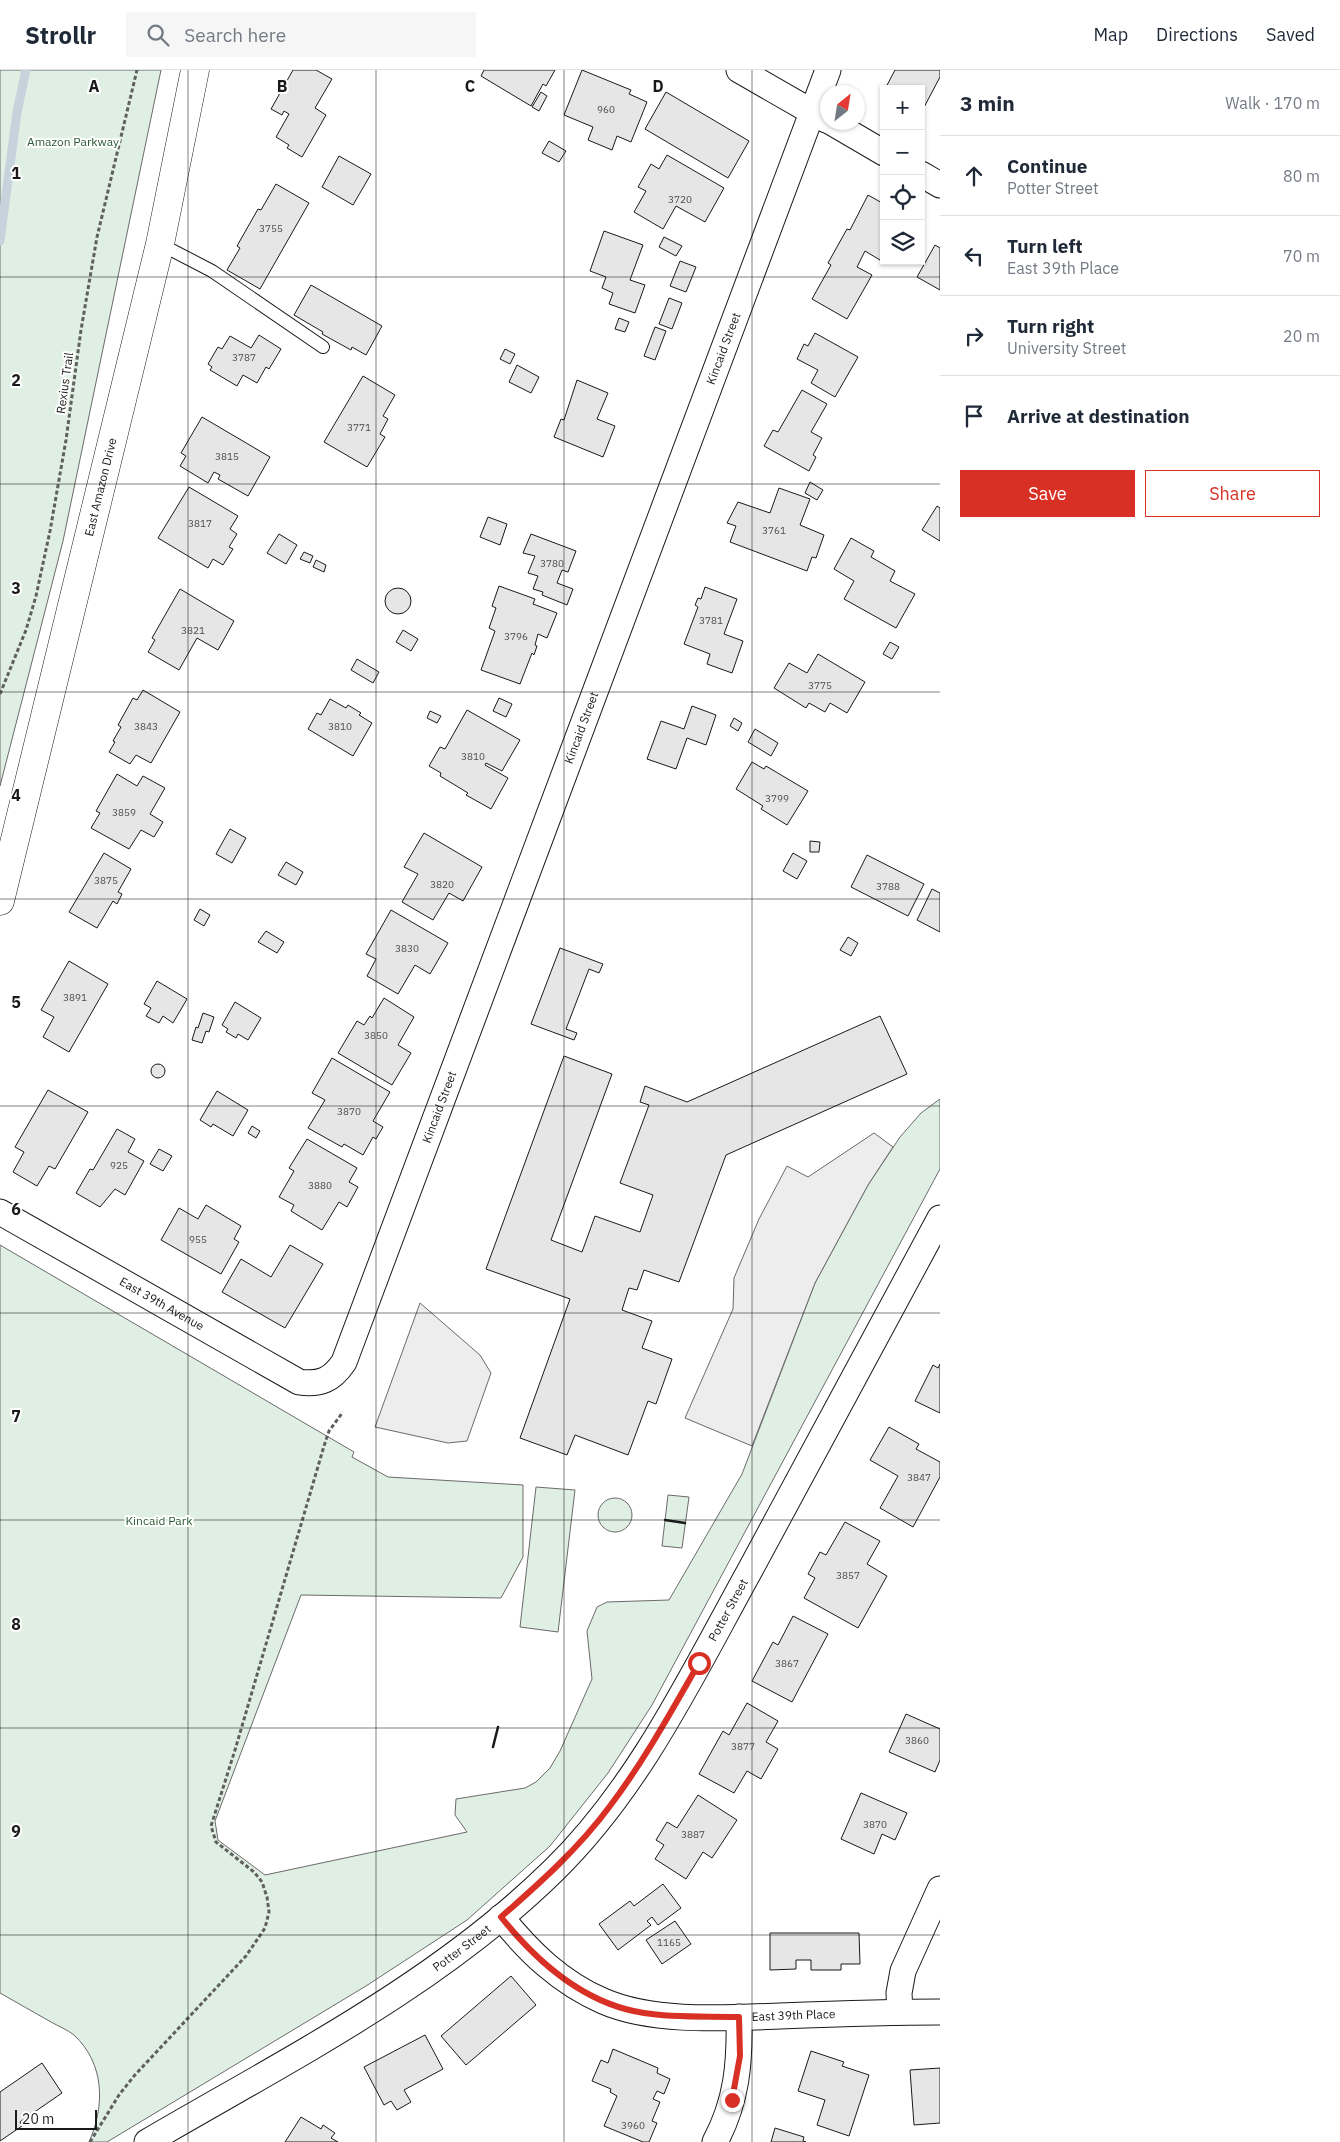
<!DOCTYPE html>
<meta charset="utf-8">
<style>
:root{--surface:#fff;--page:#f6f6f7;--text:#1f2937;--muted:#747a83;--line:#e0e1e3;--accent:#d93025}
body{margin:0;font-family:"IBM Plex Sans",sans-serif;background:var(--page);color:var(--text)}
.controls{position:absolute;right:15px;top:15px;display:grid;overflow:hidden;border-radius:0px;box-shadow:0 1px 4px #0004}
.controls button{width:45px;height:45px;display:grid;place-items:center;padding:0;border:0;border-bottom:1px solid var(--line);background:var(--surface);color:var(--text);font:25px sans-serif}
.compass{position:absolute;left:820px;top:15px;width:45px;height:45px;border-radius:50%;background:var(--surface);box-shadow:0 1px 4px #0004;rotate:30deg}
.scale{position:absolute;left:15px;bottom:12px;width:82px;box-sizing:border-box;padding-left:5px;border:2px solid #1a1a1a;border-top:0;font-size:14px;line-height:18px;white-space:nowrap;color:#1a1a1a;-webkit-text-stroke:4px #fff;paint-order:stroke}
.stop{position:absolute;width:15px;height:15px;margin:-11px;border:4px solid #d93025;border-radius:50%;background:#fff}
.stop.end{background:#d93025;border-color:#fff;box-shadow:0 1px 5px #0008}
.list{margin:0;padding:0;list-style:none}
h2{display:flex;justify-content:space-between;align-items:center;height:65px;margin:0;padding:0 20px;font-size:21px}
h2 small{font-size:16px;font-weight:400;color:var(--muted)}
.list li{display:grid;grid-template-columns:32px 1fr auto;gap:15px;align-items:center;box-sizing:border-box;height:80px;padding:0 20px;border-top:1px solid var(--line)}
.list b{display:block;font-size:19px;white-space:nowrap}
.list p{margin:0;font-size:16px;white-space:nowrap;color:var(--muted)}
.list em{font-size:16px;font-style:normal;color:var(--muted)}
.actions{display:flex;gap:10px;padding:15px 20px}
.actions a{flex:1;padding:11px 0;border:1px solid var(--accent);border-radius:0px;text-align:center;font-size:18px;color:var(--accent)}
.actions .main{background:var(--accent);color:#fff}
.icon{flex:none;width:28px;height:28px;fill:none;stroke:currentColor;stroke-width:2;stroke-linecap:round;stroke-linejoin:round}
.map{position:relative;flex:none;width:940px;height:2072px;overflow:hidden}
header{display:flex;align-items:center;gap:30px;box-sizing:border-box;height:70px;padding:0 25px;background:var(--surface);border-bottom:1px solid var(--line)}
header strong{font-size:24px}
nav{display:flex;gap:28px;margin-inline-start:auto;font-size:18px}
.search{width:350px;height:45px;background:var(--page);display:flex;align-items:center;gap:12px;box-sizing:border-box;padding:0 18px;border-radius:0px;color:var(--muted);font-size:19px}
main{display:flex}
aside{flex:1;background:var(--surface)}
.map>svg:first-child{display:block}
.green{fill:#e0efe3;stroke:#6a6a6a}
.parking{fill:#ededed;stroke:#6a6a6a}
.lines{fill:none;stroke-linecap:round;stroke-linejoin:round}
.stream{stroke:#c6d2dc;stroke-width:9}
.building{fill:#e6e6e6;stroke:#1a1a1a}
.service-casing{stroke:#1a1a1a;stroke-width:14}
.minor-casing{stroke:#1a1a1a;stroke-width:27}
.tertiary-casing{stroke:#1a1a1a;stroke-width:29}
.path{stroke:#5f5f5f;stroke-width:3;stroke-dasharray:4 2.5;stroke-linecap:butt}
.service{stroke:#fff;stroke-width:12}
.minor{stroke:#fff;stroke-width:25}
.tertiary{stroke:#fff;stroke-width:28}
.wall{stroke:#1a1a1a;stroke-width:2.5}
.route{stroke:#d93025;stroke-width:6}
.grid{fill:none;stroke:#1a1a1a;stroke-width:1;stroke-opacity:0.55}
.labels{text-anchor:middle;stroke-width:4;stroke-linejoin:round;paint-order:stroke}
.number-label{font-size:10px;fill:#4d4d4d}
.park-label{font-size:12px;fill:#2b5a34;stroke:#fff}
.street-label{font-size:12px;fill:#1a1a1a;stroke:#fff}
.grid-label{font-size:16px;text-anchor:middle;font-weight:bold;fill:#1a1a1a;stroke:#fff;stroke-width:4;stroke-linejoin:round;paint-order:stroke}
</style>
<header>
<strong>Strollr</strong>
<div class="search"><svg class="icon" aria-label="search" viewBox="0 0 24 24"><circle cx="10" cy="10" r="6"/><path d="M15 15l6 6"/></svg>Search here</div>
<nav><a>Map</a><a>Directions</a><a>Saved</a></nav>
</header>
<main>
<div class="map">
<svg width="940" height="2072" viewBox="0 0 940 2072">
<rect width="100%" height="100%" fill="#fff"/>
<path class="green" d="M0,0h161l-98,471 -63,245z
M940,1029v70l-288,536 -44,68 -58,73 -83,74 -101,66 -259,156h-18c16,-36 16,-78 -15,-107 -6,-5 -16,-9 -23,-13 -17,-10 -34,-19 -51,-29v-748l354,207 -2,5 36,20 135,8v72l-22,41 -200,-3 -86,226 3,19 47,35 202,-43 -12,-17 1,-16 69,-11 11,-6 14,-14 10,-17 32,-72 -5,-48 10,-24 10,-5 62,-2 73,-126 73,-191 53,-98 32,-48 21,-24z
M536,1417l39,3 -17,142 -38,-5z
M668,1425l21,2 -7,51 -20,-2z
M598 1445a17 17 0 1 1 34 0a17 17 0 1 1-34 0Z"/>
<path class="parking" d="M874,1063l19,14 -25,38 -53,98 -63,163 -67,-28 48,-109 1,-31 25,-59 28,-53 21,11z
M420,1233l60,52 11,18 -24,68 -19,2 -73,-16z"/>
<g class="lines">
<path class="stream" d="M0,171l17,-129 9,-42"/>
</g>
<path class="building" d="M293,0h23l16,9 -17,29 11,7 -24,42 -15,-9 2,-3 -13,-8 13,-23 -5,-3 -2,4 -11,-6z
M484,0h71l-9,16 -3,-2 -12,22 -50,-30z
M582,0l49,20 -2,4 18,8 -16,40 -14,-6 -5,14 -24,-10 5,-13 -29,-12z
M895,0h45v7l-19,36v-24h-36z
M541,22l6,4 -8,15 -7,-4z
M666,22l83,49 -21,37 -83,-49z
M549,71l17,10 -7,11 -17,-9z
M667,85l57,33 -19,34 -29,-16 -13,23 -29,-17 12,-21 -8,-4 13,-23 8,5z
M339,86l32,18 -18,31 -31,-18z
M276,114l33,19 -49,86 -33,-19 13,-22 -3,-2 21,-37 3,1z
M868,125l16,9v49l-4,7 -15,-9 -8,16 15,8 -25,44 -35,-20 19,-34 -3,-2 19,-34 3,1z
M604,161l39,14 -13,35 15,5 -10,28 -26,-9 4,-11 -11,-5 4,-11 -16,-6z
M664,167l18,9 -6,10 -17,-9z
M935,175l5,3v42l-23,-13z
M680,191l16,6 -10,25 -16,-6z
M311,215l71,41 -16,29 -14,-8 -1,3 -29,-16 1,-2 -29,-17z
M669,228l13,5 -10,26 -13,-5z
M619,248l10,4 -4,10 -10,-3z
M655,257l11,4 -11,29 -11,-4z
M815,263l43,24 -23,40 -24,-14 7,-13 -21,-11 7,-15 4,2z
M259,265l22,14 -12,20 -3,-2 -9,16 -14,-8 -6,11 -27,-16 2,-3 -4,-3 10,-17 4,2 8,-13 21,12z
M505,279l10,5 -5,10 -10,-5z
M517,295l22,12 -8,16 -22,-11z
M363,306l32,19 -12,21 5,3 -8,15 5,3 -18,30 -43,-25z
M577,310l31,13 -11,26 18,7 -12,31 -49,-20 7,-18 3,1z
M802,320l25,14 -16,28 11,6 -9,17 3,2 -7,14 -45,-25 9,-16 5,2z
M202,347l68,40 -22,39 -30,-17 2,-4 -6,-3 -6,11 -28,-17 6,-10 -5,-3z
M810,412l13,8 -6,10 -12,-7z
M189,417l49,29 -8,13 7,5 -8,13 4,2 -10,16 -10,-6 -5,9 -50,-30z
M779,418l31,11 -10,26 24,10 -8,23 -4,-1 -5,14 -77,-29 6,-16 -9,-3 11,-21 32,11z
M937,436l3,2v33l-18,-11z
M488,447l19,7 -7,21 -20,-8z
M279,464l18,11 -11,19 -19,-11z
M531,464l45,17 -8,21 -6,-2 -5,13 16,6 -6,16 -25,-10 1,-3 -10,-3 5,-13 -10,-3 7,-17 -12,-3z
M851,468l23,13 -3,6 24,14 -5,10 25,13 -19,34 -52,-29 10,-18 -20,-12z
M304,482l9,4 -3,7 -10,-4z
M316,490l10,5 -2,7 -11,-5z
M499,516l36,13 -2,5 24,9 -10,25 -9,-4 -3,11 2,1 -3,9 -2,-2 -12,31 -39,-14 14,-39 -6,-3 7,-20 -4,-2z
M705,517l32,12 -13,35 19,7 -11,32 -25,-9 3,-10 -26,-10 14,-37 -3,-2 3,-7 3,1z
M385 531a13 13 0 1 1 26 0a13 13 0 1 1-26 0Z
M180,519l54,32 -16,29 -21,-12 -18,32 -31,-18 7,-12 -3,-2z
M403,560l15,9 -7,12 -15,-9z
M890,572l9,5 -7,12 -9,-5z
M818,584l47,28 -18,31 -17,-10 -5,9 -16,-9 -3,5 -32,-20 15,-25 18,10z
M357,589l22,13 -6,11 -22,-13z
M143,620l37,22 -29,51 -15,-8 -6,9 -21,-12 6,-10 -2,-1 8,-14 -3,-2 15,-27 4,2z
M499,628l13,6 -6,13 -13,-6z
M330,629l16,9 2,-3 13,8 -2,2 13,8 -19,33 -45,-27 9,-16 4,2z
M692,636l24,9 -10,30 -19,-7 -11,31 -29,-10 14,-38 23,8z
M467,640l53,30 -18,31 -16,-8 -1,2 23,13 -17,31 -25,-14 2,-2 -28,-17 1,-3 -12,-7 11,-19 5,2z
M430,641l11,5 -4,7 -10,-5z
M734,648l8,5 -4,8 -8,-5z
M755,659l23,14 -7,13 -23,-14z
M752,692l12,7 2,-3 42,25 -21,34 -26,-16 2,-3 -27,-17z
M117,704l20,12 6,-10 22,12 -15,26 13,8 -9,15 -13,-7 -12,19 -38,-21 9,-15 -4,-2z
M230,759l16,9 -14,25 -16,-9z
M424,763l58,34 -19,34 -14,-8 -16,27 -31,-18 16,-28 -14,-7z
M810,771l10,1 -1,10h-9z
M104,783l27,16 -13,23 4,2 -5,10 -4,-3 -16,27 -28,-16z
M793,783l14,8 -10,18 -14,-8z
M867,785l57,29 -16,32 -57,-29z
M286,792l17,10 -7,13 -18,-10z
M932,819l8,4v39l-23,-12z
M200,839l10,6 -6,11 -10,-6z
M391,840l57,33 -18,31 -15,-9 -17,29 -31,-18 9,-17 -10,-5z
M266,861l18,11 -7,11 -19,-11z
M848,867l10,6 -7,13 -11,-6z
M560,878l43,16 -4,9 -10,-4 -23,60 11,4 -3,7 -43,-16z
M69,891l39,23 -39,68 -26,-15 11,-20 -13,-7z
M157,911l30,18 -14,24 -10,-7 -4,7 -13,-7 5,-8 -7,-4z
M384,928l30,19 -16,28 13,8 -19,32 -54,-32 19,-32 7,4 6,-9 2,2z
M235,932l26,16 -13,22 -10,-6 -2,4 -10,-6 2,-3 -6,-4z
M203,943l11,4 -5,15 -3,-1 -4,12 -10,-3 4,-13 2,1z
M880,946l27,58 -181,81 -47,127 -35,-12 -7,20 -8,-2 -7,22 30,11 -10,27 30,11 -16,45 -8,-3 -20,54 -53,-20 -8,20 -47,-17 50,-139 -84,-30 78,-213 48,18 -61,166 31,12 13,-36 45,16 13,-37 -33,-12 29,-78 -9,-3 5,-16 42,16z
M332,988l58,34 -17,29 10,6 -7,12 -3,-2 -10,18 -19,-11 -2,3 -34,-19 17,-28 -13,-7z
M151 1001a7 7 0 1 1 14 0a7 7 0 1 1-14 0Z
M48,1020l40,22 -33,57 -6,-3 -12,20 -24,-14 11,-20 -9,-5z
M217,1021l31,19 -15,26 -20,-12 -2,3 -11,-7z
M252,1056l8,5 -4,7 -8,-5z
M117,1059l18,10 -7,13 16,9 -19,34 -10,-6 -15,18 -24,-14 14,-24 3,1z
M307,1069l50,29 -8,14 9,5 -11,20 -8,-5 -17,28 -31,-19 3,-6 -15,-8 15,-26 -5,-3z
M159,1079l13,7 -9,15 -13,-7z
M206,1135l35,21 -7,13 5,3 -18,32 -60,-34 18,-32 19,11z
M290,1175l33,19 -38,64 -63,-36 19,-33 30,18z
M940,1294v49l-25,-12 18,-36 5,3z
M889,1357l30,17 -3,5 24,13v15l-27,50 -33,-19 18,-32 -28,-16z
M845,1452l35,19 -13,23 20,12 -29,52 -54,-30 11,-20 -7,-4 12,-22 6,3z
M793,1546l35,18 -36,68 -40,-21 21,-39 5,3z
M747,1633l31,18 -12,21 12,7 -17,30 -14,-8 -13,22 -35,-19 24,-43 6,4z
M906,1644l34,15v31l-5,12 -46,-20z
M861,1723l46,20 -12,27 -13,-6 -8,20 -33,-15z
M698,1725l39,25 -25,38 -9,-6 -17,27 -31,-20 9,-14 -8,-5 11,-18 10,6z
M663,1814l18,24 -23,17 -6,-8 -5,4 4,4 -33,25 -19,-26 31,-23 4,5z
M675,1851l16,23 -29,20 -16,-24z
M770,1863h89l1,31h-19v6h-30v-10h-15v9l-26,1z
M511,1906l25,29 -70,60 -25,-29z
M425,1965l18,34 -39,21 7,12 -14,8 -6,-9 -7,4 -20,-38z
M613,1979l45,19 -1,5 13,6 -6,15 -7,-3 -4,8 7,3 -8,19 5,2 -8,19h-6l-39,-16 13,-30 -7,-4 1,-3 -19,-8 9,-21 7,3z
M811,1981l33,11 -2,4 27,9 -20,61 -32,-11 8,-25 -27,-9z
M42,1993l20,30 -42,29 2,4 -22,15v-49z
M940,1998v55l-26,2 -4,-55z
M301,2047l20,12 2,-4 12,8 -4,5 7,4h-53z
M775,2058l29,9 -1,4 3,1h-35z"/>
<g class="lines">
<g class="service-casing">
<path id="service" d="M160,174l52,27 111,76"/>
</g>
<g class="minor-casing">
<g id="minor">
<path d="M739,0l87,50"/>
<path d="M831,52l53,31"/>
<path d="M921,104l19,11"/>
<path id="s1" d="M0,1142l299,170c21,3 33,-2 45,-20l484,-1292"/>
<path id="s2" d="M501,1847c28,35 60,66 102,84 50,22 123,17 177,15 53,-2 107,-4 160,-4"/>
<path d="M900,1942l-1,-19 4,-22 37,-82"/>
<path id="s3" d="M147,2072c140,-82 290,-157 407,-272 85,-83 138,-195 195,-298 63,-118 128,-236 191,-354"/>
<path d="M715,2072c22,-41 25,-79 24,-125"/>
</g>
</g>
<g class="tertiary-casing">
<g id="tertiary">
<path id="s4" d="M0,831l160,-657 35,-174"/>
</g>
</g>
<path class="path" d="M0,624l26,-64 10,-34 14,-65 16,-91 15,-110 16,-93 40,-167
M90,2072l29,-47 15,-19 112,-120 19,-28 4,-16 -2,-15 -5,-15 -8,-10 -38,-30 -5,-16 24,-76 89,-304 5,-15 14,-19"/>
<use href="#service" class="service"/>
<use href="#minor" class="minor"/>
<use href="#tertiary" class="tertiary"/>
<path class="wall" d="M665,1450l20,3
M493,1677l5,-20"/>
</g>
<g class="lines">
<path class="route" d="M699,1593c-28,49 -55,98 -89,143 -31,42 -70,77 -109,111 36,45 83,87 143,96 31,5 63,3 95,4l1,39 -8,44"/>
</g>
<path class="grid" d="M188,0v2072M376,0v2072M564,0v2072M752,0v2072M0,207h940M0,414h940M0,622h940M0,829h940M0,1036h940M0,1243h940M0,1450h940M0,1658h940M0,1865h940"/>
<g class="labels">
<g class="number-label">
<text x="606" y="43">960</text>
<text x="680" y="133">3720</text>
<text x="271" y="162">3755</text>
<text x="244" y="291">3787</text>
<text x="359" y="361">3771</text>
<text x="227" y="390">3815</text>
<text x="200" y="457">3817</text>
<text x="774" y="464">3761</text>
<text x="552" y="497">3780</text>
<text x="711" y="554">3781</text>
<text x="193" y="564">3821</text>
<text x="516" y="570">3796</text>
<text x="820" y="619">3775</text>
<text x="146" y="660">3843</text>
<text x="340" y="660">3810</text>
<text x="473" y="690">3810</text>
<text x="777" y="732">3799</text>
<text x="124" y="746">3859</text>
<text x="106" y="814">3875</text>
<text x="442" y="818">3820</text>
<text x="888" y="820">3788</text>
<text x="407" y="882">3830</text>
<text x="75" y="931">3891</text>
<text x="376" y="969">3850</text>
<text x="349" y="1045">3870</text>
<text x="119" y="1099">925</text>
<text x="320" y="1119">3880</text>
<text x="198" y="1173">955</text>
<text x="919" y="1411">3847</text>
<text x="848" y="1509">3857</text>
<text x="787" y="1597">3867</text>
<text x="917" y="1674">3860</text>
<text x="743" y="1680">3877</text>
<text x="875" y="1758">3870</text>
<text x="693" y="1768">3887</text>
<text x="669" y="1876">1165</text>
<text x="633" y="2059">3960</text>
</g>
<g class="park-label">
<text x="73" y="76">Amazon Parkway</text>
<text x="159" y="1455">Kincaid Park</text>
</g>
<g class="street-label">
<text dy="4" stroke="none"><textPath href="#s1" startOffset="1479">Kincaid Street</textPath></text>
<text transform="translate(65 313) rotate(-82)" y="4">Rexius Trail</text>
<text dy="4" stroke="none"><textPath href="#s4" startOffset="426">East Amazon Drive</textPath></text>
<text dy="4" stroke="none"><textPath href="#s1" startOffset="1074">Kincaid Street</textPath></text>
<text dy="4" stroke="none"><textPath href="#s1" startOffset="669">Kincaid Street</textPath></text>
<text dy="4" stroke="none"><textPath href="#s1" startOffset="186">East 39th Avenue</textPath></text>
<text dy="4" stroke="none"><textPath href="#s3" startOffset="805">Potter Street</textPath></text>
<text dy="4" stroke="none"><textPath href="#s3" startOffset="370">Potter Street</textPath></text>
<text dy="4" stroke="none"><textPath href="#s2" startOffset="326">East 39th Place</textPath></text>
</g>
</g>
<g class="grid-label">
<text x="94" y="22">A</text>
<text x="282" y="22">B</text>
<text x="470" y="22">C</text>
<text x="658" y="22">D</text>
<text x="16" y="109">1</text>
<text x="16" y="316">2</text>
<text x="16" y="524">3</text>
<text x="16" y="731">4</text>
<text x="16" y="938">5</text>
<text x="16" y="1145">6</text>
<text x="16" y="1352">7</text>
<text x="16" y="1560">8</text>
<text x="16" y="1767">9</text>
</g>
</svg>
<div class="controls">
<button>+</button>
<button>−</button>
<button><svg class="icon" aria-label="locate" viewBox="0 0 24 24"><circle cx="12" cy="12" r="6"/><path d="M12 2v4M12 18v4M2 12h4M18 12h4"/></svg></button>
<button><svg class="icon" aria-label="layers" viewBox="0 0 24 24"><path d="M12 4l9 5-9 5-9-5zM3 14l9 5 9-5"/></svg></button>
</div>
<svg class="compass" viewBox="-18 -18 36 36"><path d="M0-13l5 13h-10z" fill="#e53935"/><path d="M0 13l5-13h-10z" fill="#747a83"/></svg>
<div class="scale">20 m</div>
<div class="stop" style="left:699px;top:1593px"></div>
<div class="stop end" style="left:732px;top:2030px"></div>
</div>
<aside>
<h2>3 min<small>Walk · 170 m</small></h2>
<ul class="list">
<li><svg class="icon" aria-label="ahead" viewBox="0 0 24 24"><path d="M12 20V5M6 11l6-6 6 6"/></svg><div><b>Continue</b><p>Potter Street</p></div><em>80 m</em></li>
<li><svg class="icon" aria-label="left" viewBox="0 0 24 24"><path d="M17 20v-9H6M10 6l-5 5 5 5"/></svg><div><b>Turn left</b><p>East 39th Place</p></div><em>70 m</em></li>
<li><svg class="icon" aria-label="right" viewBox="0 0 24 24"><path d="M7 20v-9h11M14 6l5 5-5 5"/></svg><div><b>Turn right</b><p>University Street</p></div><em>20 m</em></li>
<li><svg class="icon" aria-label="arrive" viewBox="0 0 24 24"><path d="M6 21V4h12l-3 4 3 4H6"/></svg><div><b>Arrive at destination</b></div></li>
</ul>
<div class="actions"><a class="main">Save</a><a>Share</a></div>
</aside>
</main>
